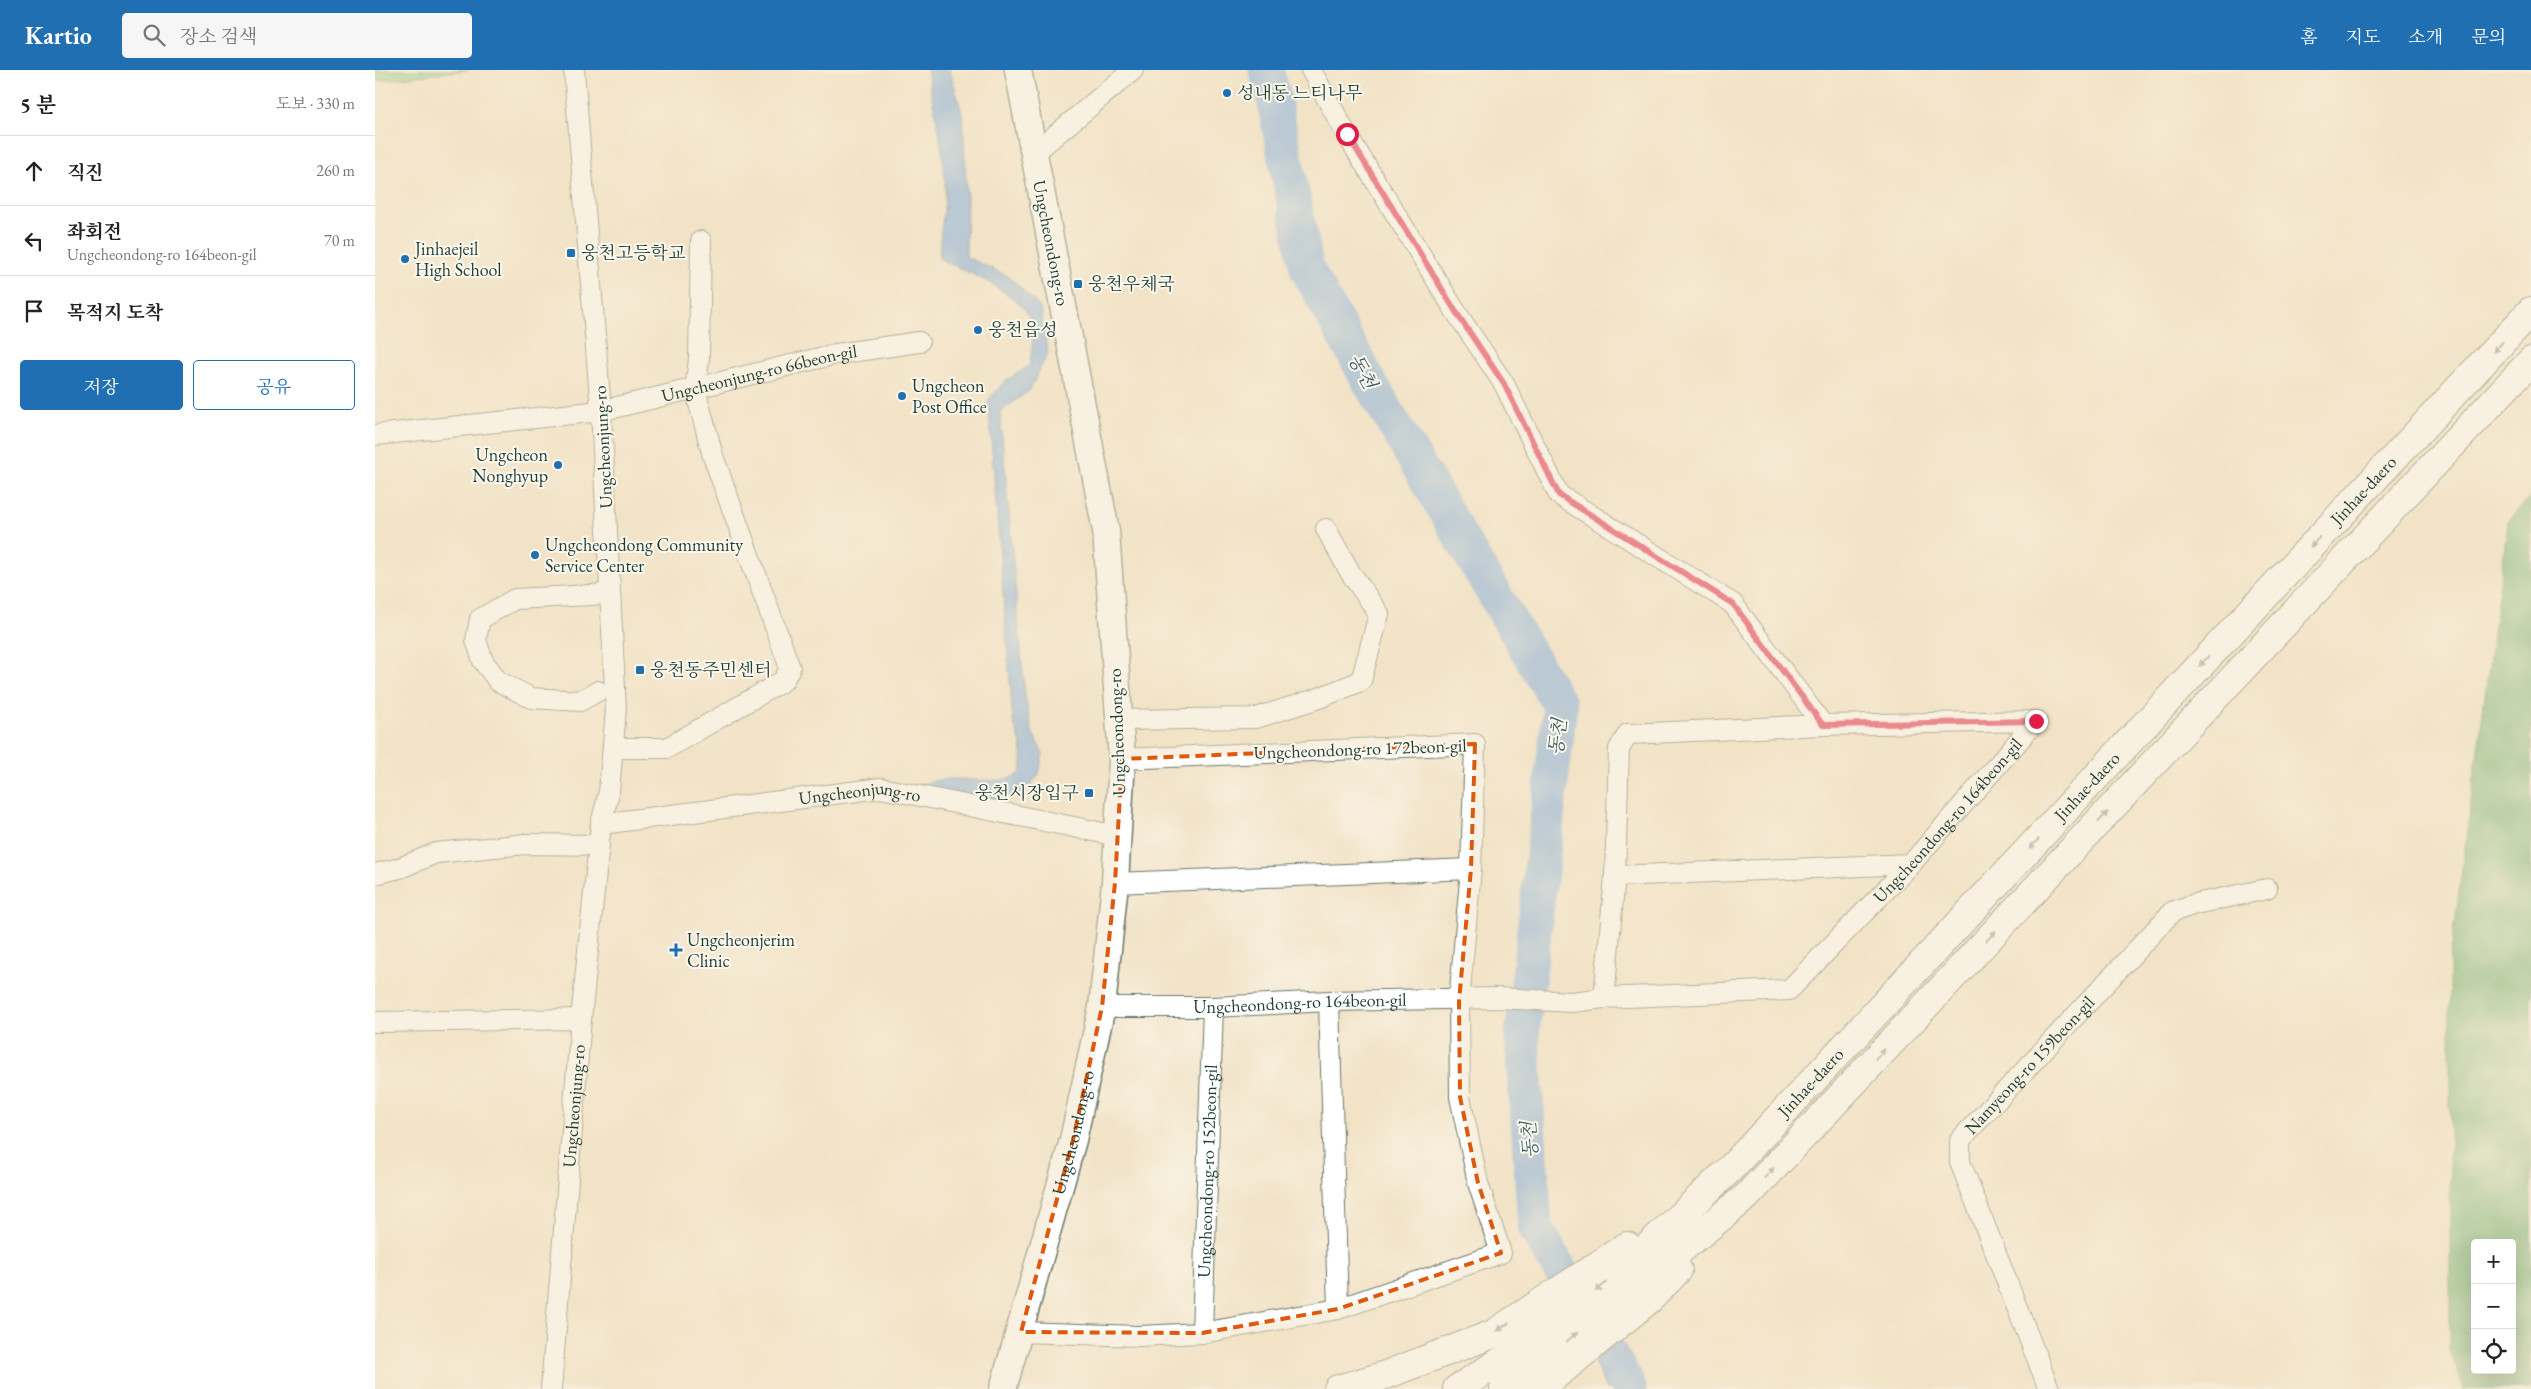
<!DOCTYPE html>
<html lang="ko">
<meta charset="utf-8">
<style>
:root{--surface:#fff;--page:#f6f6f6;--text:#222;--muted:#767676;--line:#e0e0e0;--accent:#1f6fb2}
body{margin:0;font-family:"EB Garamond","Noto Serif KR",serif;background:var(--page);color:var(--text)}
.controls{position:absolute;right:15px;bottom:15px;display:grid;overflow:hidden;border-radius:5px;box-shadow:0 5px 20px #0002}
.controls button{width:45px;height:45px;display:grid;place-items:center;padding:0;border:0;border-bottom:1px solid var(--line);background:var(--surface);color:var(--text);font:25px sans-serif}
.stop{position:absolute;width:15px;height:15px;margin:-11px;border:4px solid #e11d48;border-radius:50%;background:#fff}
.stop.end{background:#e11d48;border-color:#fff;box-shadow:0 1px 5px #0008}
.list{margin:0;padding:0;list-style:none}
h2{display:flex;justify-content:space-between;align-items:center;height:65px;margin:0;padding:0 20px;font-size:21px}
h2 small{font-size:16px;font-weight:400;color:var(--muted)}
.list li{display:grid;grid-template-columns:32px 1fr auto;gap:15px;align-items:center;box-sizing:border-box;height:70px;padding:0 20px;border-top:1px solid var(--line)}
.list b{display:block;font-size:19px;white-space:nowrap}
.list p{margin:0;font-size:16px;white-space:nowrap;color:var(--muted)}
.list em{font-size:16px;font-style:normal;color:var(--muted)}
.actions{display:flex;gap:10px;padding:15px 20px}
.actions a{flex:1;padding:11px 0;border:1px solid var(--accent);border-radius:5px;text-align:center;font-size:18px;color:var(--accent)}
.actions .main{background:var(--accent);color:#fff}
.icon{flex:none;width:28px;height:28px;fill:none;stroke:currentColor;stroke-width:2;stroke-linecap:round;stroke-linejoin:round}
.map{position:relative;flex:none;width:2156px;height:1319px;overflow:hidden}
header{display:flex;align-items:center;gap:30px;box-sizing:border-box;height:70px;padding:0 25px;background:var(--accent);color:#fff}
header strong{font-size:24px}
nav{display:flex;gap:28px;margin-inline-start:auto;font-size:18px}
.search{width:350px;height:45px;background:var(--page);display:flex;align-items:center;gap:12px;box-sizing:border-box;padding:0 18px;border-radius:5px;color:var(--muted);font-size:19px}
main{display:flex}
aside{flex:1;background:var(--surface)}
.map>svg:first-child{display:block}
.green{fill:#8ad08a;stroke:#54865f}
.forest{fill:#6fb276;stroke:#477855;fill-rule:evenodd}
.water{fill:#76a8e2;stroke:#4a728b}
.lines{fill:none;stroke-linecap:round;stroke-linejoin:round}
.river{stroke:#76a8e2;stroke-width:35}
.minor-casing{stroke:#697767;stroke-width:22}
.major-casing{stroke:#697767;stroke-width:29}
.highway-casing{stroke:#697767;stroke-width:30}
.minor{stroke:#fff;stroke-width:20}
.major{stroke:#fff;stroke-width:26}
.highway{stroke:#fff;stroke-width:28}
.oneway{fill:#8f9e9a}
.route{stroke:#e11d48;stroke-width:6}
.marked{fill:none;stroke:#de580e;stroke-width:4;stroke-dasharray:10 6;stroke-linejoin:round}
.poi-dot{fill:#1f6fb2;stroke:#fbf7ec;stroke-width:2}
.labels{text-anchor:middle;stroke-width:4;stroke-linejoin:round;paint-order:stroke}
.poi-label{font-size:18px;fill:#1f3d34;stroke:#fbf7ec;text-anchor:start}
.street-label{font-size:18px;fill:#1f3d34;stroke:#fbf7ec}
.water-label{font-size:19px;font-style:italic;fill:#395d68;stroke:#fbf7ec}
</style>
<header>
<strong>Kartio</strong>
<div class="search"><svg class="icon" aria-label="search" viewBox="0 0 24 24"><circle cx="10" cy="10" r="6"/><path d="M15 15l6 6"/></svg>장소 검색</div>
<nav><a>홈</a><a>지도</a><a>소개</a><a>문의</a></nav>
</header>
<main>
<aside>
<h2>5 분<small>도보 · 330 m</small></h2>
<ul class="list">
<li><svg class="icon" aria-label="ahead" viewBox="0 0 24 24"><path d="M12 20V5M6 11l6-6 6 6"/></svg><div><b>직진</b></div><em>260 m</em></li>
<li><svg class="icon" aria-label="left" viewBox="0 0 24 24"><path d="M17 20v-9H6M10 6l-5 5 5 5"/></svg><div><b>좌회전</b><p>Ungcheondong-ro 164beon-gil</p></div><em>70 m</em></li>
<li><svg class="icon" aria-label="arrive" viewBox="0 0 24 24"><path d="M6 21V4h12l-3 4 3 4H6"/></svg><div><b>목적지 도착</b></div></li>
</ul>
<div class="actions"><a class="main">저장</a><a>공유</a></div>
</aside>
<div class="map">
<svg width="2156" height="1319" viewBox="0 0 2156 1319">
<rect width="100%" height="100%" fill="#fbf7ec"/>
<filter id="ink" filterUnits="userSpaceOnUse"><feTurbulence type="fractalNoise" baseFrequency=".02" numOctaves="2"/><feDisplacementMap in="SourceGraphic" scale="10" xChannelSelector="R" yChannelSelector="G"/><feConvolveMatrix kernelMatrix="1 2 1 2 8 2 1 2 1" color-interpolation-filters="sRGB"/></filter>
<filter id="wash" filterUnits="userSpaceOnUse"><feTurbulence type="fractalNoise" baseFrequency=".0096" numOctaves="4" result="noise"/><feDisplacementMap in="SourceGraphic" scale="20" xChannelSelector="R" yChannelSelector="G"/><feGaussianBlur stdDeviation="1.12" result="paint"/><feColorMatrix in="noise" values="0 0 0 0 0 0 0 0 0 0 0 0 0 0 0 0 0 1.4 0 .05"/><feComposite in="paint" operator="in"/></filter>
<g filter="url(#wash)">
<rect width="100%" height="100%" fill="#f2e3c7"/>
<path class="green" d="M0,0h94l-94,11z"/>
<path class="forest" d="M2156,426v893h-67l-14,-38v-390l58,-440zM2100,1173h37v127h-37z"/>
<path class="water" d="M552,0h23l13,47 4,83 -1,57 44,20 30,30 8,46 -18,37 -30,22 25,283 7,36 11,23 -4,21 -15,17 -26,8 -86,-14c12,-2 26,-7 38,-7 25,-1 46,6 70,-5 5,-20 1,-33 -7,-52l-25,-322 16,-18 26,-17c1,-12 4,-27 2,-39 -3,-30 -67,-55 -92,-67 -2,-26 7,-52 5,-79 -2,-37 -12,-74 -18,-110z
M1160,1157l91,154 3,8h-23z"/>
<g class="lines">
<path class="river" d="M891,0l6,20 35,179 67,121 186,316 -38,329 13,192 91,154 3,8"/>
</g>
</g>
<g filter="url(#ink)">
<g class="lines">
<g class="minor-casing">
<g id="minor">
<path d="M936,0l36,65 109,177 48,72 55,111 174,109 90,121"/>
<path d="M659,83l99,-83"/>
<path id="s1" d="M0,365l226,-24 235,-57 83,-12"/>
<path d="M223,621l-18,10 -49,-3 -33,-17 -15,-20 -7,-21 4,-21 35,-20 95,-5"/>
<path d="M743,650l138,-2 63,-20 42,-17 18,-67 -29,-42 -24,-43"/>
<path d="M238,678h54l116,-67 7,-13 -77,-212 -18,-67 4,-30 2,-118"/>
<path id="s2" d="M226,754l280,-36 237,48"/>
<path d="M0,804l25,-6 36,-15 90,-9 73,1"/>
<path d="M1240,806l296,-12"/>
<path d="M740,813l356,-14"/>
<path d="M954,931l9,308"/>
<path id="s3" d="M727,937h111l116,-6 169,-3 74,4 32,-4 185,-8 122,-126 125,-143 -213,4 -195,9 -9,15 -4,127 -11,122"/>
<path d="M0,952l206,-3"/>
<path d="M646,1262l118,4 63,-3 136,-24 163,-56 -23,-70 -18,-86 -1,-96 12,-132 4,-125 -353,15"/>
<path id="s4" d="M827,1263l11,-326"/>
<path id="s5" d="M176,1319l30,-370 20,-195 8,-32 7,-83 -15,-298 -27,-341"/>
<path id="s6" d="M1674,1319l-89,-227v-22l212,-228 23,-8 72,-15"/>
</g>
</g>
<g class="major-casing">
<g id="major">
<path id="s7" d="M628,1319l70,-249 29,-133 13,-124 7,-124 -16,-228 -88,-461"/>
</g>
</g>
<g class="highway-casing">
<g id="highway">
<path d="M963,1319l42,-12 113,-43 134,-88"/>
<path id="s8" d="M1082,1319l88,-56 93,-77 94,-89 799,-856"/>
<path d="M1129,1319l31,-21 212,-172 784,-835"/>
<path d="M1164,1319l111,-90 28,-29"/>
</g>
</g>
<use href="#minor" class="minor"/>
<use href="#major" class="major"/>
<use href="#highway" class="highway"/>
</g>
<defs><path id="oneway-solid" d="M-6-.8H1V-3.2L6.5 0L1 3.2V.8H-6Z" transform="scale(1.25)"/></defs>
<g class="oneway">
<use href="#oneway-solid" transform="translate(2123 277) rotate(133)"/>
<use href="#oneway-solid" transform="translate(1940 472) rotate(133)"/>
<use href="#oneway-solid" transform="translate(1829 591) rotate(133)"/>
<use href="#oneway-solid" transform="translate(1728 747) rotate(-47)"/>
<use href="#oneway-solid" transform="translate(1659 774) rotate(133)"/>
<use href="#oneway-solid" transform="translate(1616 866) rotate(-47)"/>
<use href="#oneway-solid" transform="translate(1505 984) rotate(-47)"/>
<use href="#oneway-solid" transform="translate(1394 1103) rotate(-47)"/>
<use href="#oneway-solid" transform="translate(1226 1217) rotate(141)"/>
<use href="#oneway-solid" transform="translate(1128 1257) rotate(147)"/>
<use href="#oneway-solid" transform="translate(1197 1267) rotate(-39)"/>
</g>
</g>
<g class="lines" filter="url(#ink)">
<path class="route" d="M972,64l109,178 48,72 55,111 174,109 90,121 213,-4"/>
</g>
<path d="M0 0H2156V1319H0ZM1100,674l-4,125 -12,132 1,96 18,86 23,70 -163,56 -136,24 -181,-1 52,-192 29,-133 13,-124 7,-124z" fill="#f2e3c7" fill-opacity=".55" fill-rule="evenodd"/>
<path class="marked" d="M1100,674l-4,125 -12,132 1,96 18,86 23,70 -163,56 -136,24 -181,-1 52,-192 29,-133 13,-124 7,-124z"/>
<g class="poi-dot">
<circle cx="852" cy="23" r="5"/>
<rect x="191" y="178" width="10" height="10" rx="2.5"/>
<circle cx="30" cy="189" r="5"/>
<rect x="698" y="209" width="10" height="10" rx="2.5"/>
<circle cx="603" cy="260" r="5"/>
<circle cx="527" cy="326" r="5"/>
<circle cx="183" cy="395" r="5"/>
<circle cx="160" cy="485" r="5"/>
<rect x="260" y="595" width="10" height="10" rx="2.5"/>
<rect x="709" y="718" width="10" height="10" rx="2.5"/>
<path d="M298.5 872.5h5v5h5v5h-5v5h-5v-5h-5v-5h5z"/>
</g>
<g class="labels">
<g class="poi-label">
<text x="862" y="29">성내동 느티나무</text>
<text x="40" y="185">Jinhaejeil<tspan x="40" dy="21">High School</tspan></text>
<text x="206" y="189">웅천고등학교</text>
<text x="713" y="220">웅천우체국</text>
<text x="613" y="266">웅천읍성</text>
<text x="537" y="322">Ungcheon<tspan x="537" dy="21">Post Office</tspan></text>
<text x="173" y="391" text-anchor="end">Ungcheon<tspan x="173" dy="21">Nonghyup</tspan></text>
<text x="170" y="481">Ungcheondong Community<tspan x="170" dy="21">Service Center</tspan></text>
<text x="275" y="606">웅천동주민센터</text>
<text x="704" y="729" text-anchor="end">웅천시장입구</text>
<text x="312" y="876">Ungcheonjerim<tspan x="312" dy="21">Clinic</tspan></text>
</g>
<g class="street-label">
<text transform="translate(676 173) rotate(79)" y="6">Ungcheondong-ro</text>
<text dy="6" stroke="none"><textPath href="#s1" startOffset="390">Ungcheonjung-ro 66beon-gil</textPath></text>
<text transform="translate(228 377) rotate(-93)" y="6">Ungcheonjung-ro</text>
<text dy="6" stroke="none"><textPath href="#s8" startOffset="1280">Jinhae-daero</textPath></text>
<text transform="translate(742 662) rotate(-92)" y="6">Ungcheondong-ro</text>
<text transform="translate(985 679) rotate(-2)" y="6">Ungcheondong-ro 172beon-gil</text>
<text dy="6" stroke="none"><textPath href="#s8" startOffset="875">Jinhae-daero</textPath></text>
<text dy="6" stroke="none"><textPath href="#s2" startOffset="261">Ungcheonjung-ro</textPath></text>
<text dy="6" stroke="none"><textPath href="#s3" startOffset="920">Ungcheondong-ro 164beon-gil</textPath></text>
<text dy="6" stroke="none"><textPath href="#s3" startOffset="198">Ungcheondong-ro 164beon-gil</textPath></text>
<text dy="6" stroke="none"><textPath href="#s6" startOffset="368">Namyeong-ro 159beon-gil</textPath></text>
<text dy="6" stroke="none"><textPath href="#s8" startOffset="470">Jinhae-daero</textPath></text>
<text dy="6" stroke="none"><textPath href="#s5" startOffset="284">Ungcheonjung-ro</textPath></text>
<text dy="6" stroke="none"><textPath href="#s7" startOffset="266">Ungcheondong-ro</textPath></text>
<text dy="6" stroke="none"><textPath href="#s4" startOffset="162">Ungcheondong-ro 152beon-gil</textPath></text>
</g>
<g class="water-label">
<text transform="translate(988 301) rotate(61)" y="7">동천</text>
<text transform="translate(1182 667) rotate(-83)" y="7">동천</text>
<text transform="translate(1154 1070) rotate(-94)" y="7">동천</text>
</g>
</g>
</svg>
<div class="controls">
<button>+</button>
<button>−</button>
<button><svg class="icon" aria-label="locate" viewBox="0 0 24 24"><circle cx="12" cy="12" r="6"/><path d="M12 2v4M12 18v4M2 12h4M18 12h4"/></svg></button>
</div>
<div class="stop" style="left:972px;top:64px"></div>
<div class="stop end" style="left:1661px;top:651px"></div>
</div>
</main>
